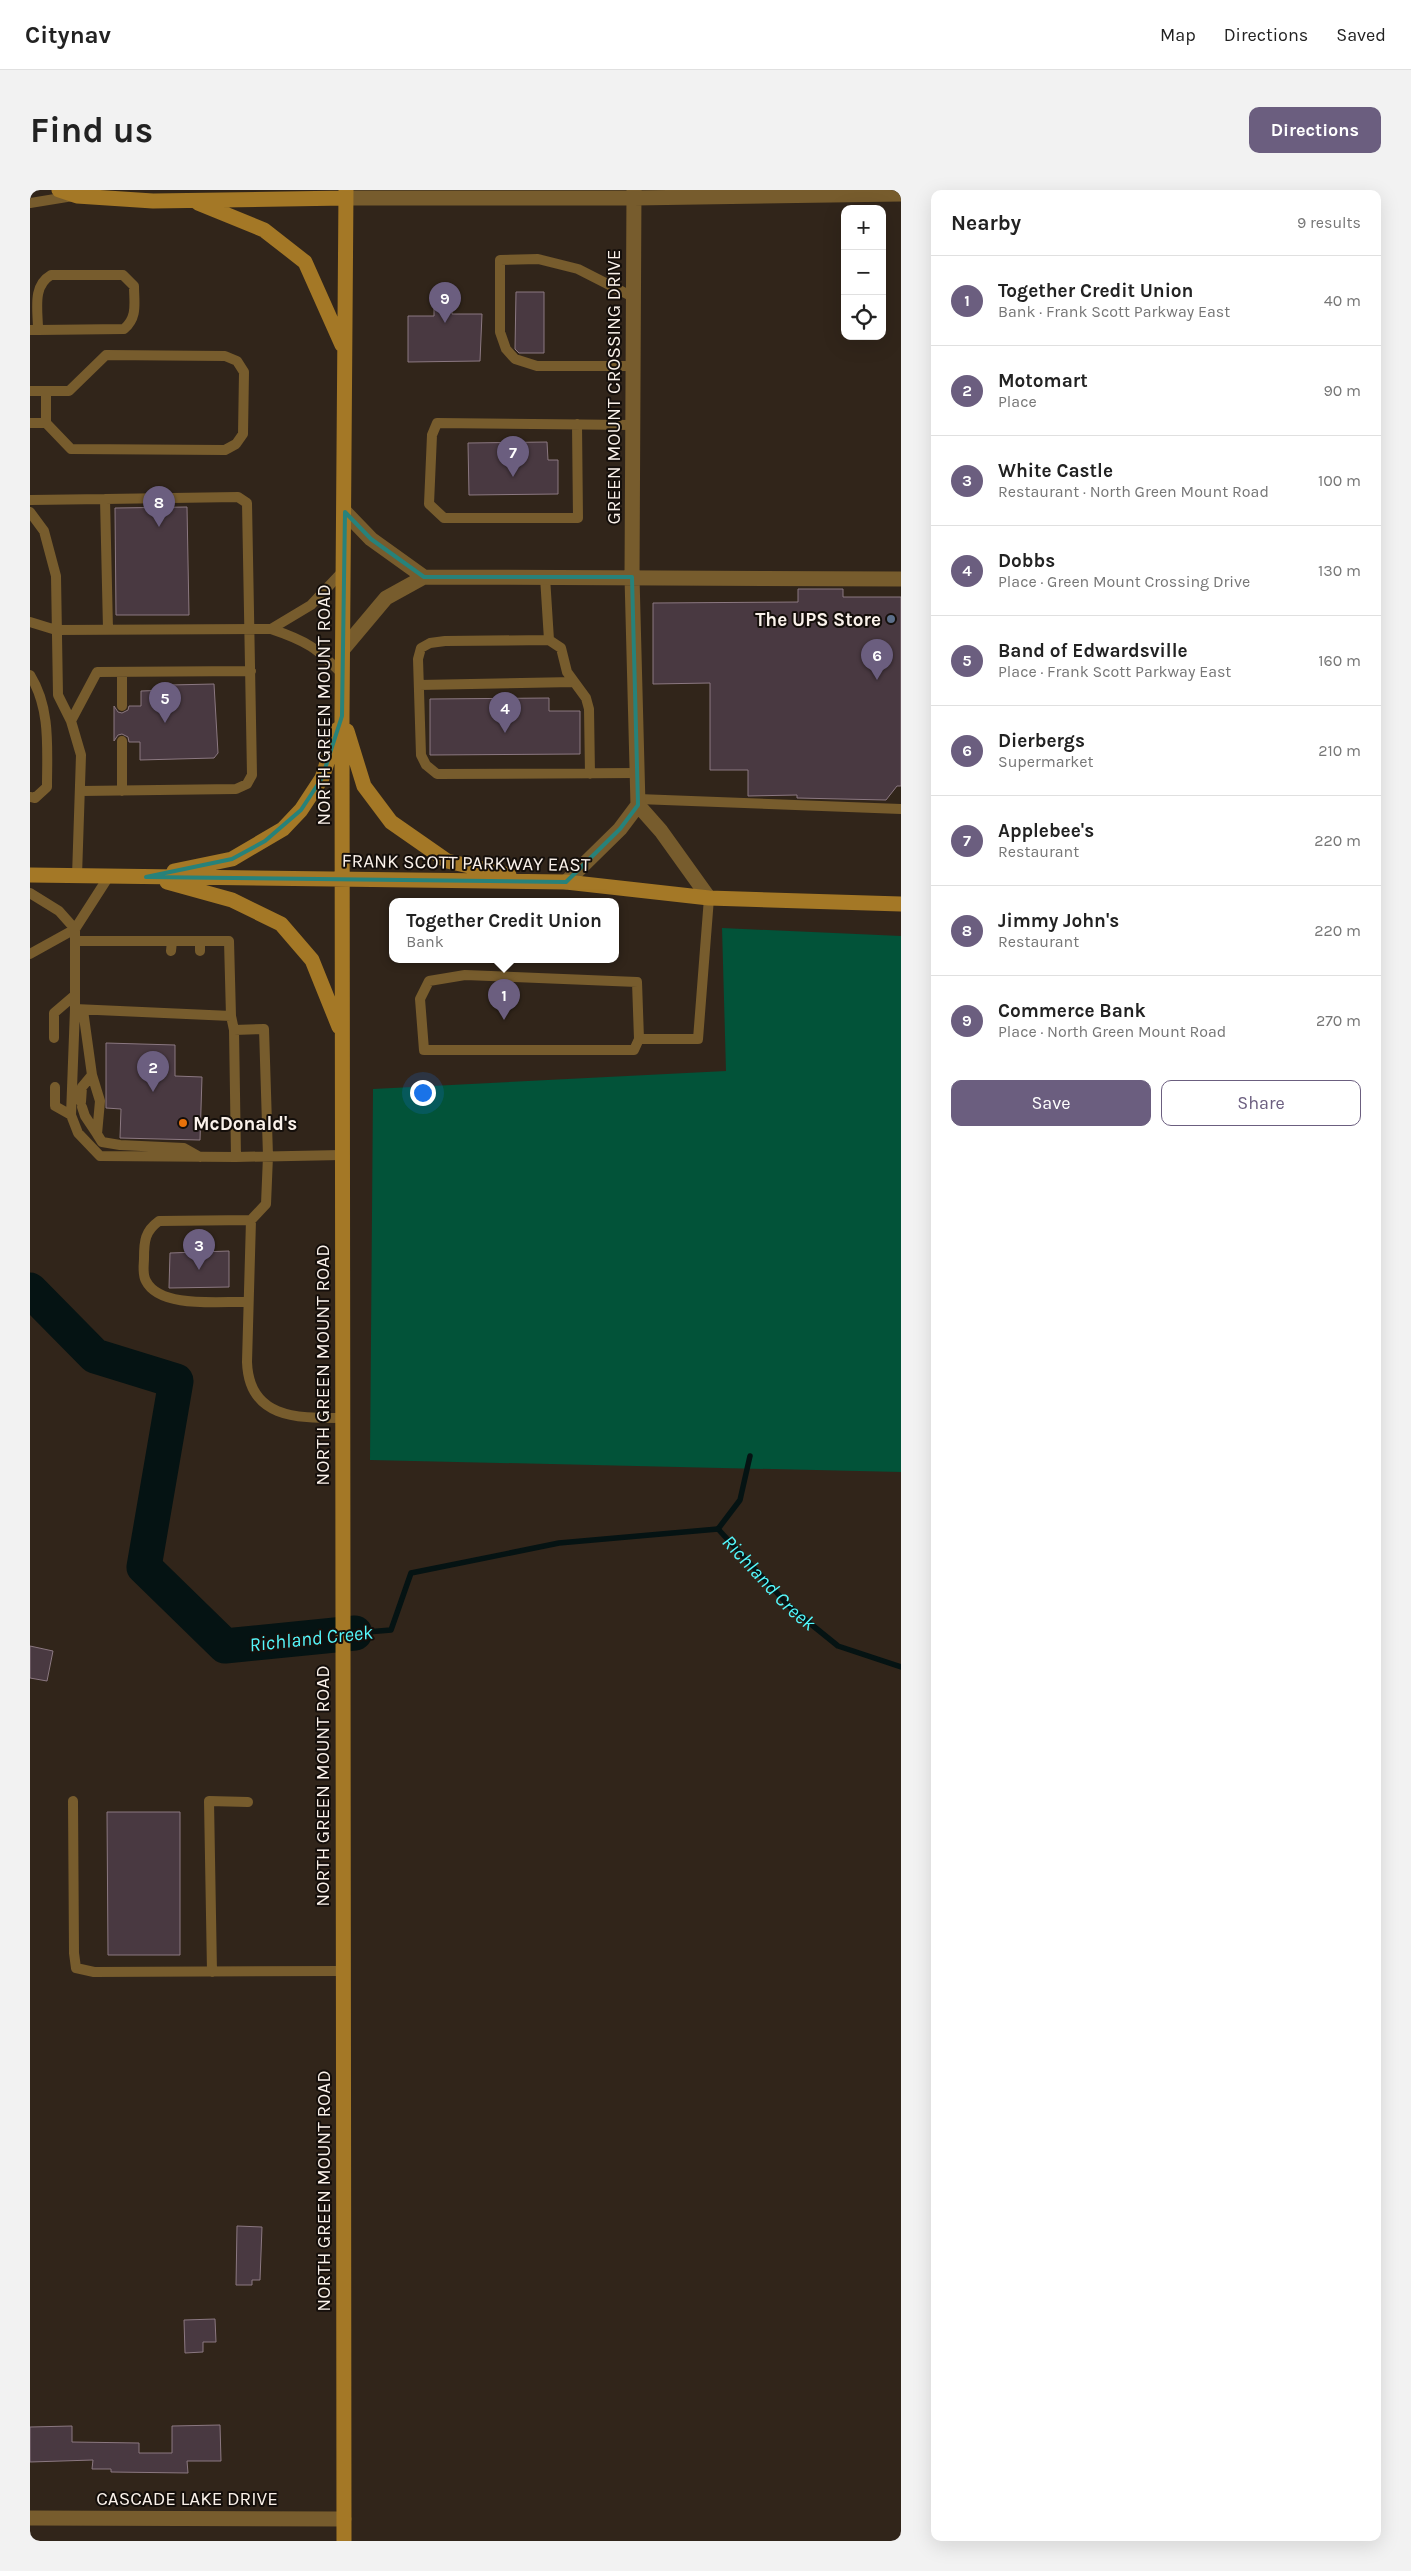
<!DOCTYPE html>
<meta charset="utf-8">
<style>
:root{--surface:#fff;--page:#f2f2f2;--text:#222;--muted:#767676;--line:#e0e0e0;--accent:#6b5e7f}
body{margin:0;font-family:Karla,sans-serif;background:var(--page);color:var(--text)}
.controls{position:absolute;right:15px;top:15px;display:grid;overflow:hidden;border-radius:10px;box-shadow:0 5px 20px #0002}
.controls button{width:45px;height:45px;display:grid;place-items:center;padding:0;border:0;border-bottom:1px solid var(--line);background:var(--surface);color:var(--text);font:25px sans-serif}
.you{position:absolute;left:392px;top:902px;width:18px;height:18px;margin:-12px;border:4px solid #fff;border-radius:50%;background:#1a73e8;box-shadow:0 0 0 8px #1a73e833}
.badge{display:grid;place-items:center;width:32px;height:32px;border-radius:50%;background:var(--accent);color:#fff;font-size:16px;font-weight:700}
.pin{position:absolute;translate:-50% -41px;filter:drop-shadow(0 1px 2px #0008)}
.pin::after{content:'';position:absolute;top:26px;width:18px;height:15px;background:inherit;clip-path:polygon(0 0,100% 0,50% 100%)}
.popup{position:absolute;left:359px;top:708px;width:230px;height:65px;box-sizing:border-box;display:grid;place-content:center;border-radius:10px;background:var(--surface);filter:drop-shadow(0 1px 4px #0005);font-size:16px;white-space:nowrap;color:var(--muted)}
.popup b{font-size:19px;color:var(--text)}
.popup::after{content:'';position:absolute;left:50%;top:100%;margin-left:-10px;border:10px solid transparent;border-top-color:var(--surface)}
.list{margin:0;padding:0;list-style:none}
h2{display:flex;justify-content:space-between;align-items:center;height:65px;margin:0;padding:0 20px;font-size:21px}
h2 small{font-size:16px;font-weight:400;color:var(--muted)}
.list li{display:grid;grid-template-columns:32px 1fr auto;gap:15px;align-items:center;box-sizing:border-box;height:90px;padding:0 20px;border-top:1px solid var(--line)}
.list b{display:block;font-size:19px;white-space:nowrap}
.list p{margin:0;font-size:16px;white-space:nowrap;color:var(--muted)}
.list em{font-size:16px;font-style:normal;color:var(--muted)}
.actions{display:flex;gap:10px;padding:15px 20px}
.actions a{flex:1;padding:11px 0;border:1px solid var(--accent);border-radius:10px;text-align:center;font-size:18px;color:var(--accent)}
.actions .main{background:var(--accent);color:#fff}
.icon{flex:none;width:28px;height:28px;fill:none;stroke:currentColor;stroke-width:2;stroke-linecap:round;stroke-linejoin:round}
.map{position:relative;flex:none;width:871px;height:2351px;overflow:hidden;border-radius:10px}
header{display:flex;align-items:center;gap:30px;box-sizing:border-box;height:70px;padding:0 25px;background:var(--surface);border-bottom:1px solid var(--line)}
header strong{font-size:24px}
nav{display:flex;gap:28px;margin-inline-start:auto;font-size:18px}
.intro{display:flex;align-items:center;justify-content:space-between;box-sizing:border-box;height:120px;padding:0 30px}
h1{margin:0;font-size:35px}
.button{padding:12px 22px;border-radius:10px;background:var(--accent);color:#fff;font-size:18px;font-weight:700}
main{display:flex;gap:30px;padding:0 30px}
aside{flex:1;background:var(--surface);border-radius:10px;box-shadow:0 5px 20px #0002}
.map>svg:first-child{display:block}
.green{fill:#025339}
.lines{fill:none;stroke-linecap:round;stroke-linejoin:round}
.stream{stroke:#051313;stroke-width:5.5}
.river{stroke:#051313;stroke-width:35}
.building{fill:#493941;stroke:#8b7881}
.lane{stroke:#775c2d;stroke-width:10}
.street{stroke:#775c2d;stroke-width:15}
.secondary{stroke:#a47826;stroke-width:15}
.marked{fill:none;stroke:#27827a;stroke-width:4;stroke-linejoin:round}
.service-dot{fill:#5c6f8a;stroke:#150f0b;stroke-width:2}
.food-dot{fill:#e8710a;stroke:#150f0b;stroke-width:2}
.labels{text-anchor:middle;stroke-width:4;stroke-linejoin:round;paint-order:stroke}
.street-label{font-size:19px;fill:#fbf2eb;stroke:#150f0b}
.poi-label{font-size:19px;font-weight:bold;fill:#fbf2eb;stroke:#150f0b;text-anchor:end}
.water-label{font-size:20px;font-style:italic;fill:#55f7fb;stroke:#150f0b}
</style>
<header>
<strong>Citynav</strong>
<nav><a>Map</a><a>Directions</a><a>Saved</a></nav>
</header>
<div class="intro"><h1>Find us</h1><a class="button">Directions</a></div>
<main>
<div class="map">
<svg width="871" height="2351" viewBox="0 0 871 2351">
<rect width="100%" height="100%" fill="#31251a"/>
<path class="green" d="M692,738l179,8v536l-531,-12 3,-371 353,-18z"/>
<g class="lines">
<g class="stream">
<path id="s1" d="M688,1339l73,79 47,38 63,21"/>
<path d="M688,1339l22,-29 10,-44"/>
<path d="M325,1443l36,-3 20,-57 148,-30 159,-14"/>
</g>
<path class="river" d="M0,1100l65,66 81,25 -32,186 81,79 130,-13"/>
</g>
<path class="building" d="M486,102h28v61h-25l-4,-4z
M422,117v7h30l-2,47 -72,1v-46h26v-8z
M517,252l1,18h10v34l-89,1 -1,-52z
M157,317l2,108h-73l-1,-107z
M768,399h45v8h58v189h-4l-11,14 -89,-2v-3l-49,1v-26h-38v-87l-57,1v-81l145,-1z
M184,494l4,69 -4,5 -74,2v-18h-11l-1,-5 -6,-3 -4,1 -4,6v-35l4,6 4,1 6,-3 1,-4h12v-15l29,-1v-5z
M519,508v13h31v43l-150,1v-56z
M76,853l69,2v31l27,1 -2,63 -80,-2 1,-29 -15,-1z
M199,1061v36l-60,1 1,-35z
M0,1456l23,5 -6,30 -17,-3z
M77,1622h73v143h-72z
M207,2036l25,1 -2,53h-8v5h-16z
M185,2129l1,23h-13v10l-18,1 -1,-33z
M190,2235l1,36h-34l1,12 -77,-1v-3h-19l1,-9 -63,2v-35l42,-1v16l67,1v10h33v-27z"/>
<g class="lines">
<path class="lane" d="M0,13l43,-7
M0,140h8l86,-1c14,-12 10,-26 10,-43l-11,-11h-72c-19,11 -13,35 -13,55
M603,176h-96l-22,-7 -9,-10 -6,-17v-72l38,-1 40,10 55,28
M0,201h39l37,-36 119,1 12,5 7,11 -1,62 -7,10 -11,6 -154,-1 -25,-26v-32
M0,233h16
M547,234l1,94h-134l-15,-14 3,-69 5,-12 195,2
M0,310l75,-1
M0,322l14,19 12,45 2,119 13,26 10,34 -4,121
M515,387l4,63 -104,1 -15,2 -9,5 -3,11 3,96 5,10 11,9 200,-1
M0,432l26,8 215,-1c36,12 46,19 72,46
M241,439l40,-24 33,-35
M519,450l12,8 6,24 19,26 3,11 1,65
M0,485c21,34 17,73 17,112l-12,11 -5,-1
M389,495l155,-3
M92,516v-34
M41,531l26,-49 154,-1
M92,551v50
M51,601l155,-2 11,-5 5,-9 -5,-272 -9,-6 -133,2 3,130
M608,609l263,10
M0,703l29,18 16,18v80l156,7 3,14 2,127 106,-2
M45,751h154l2,75
M170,751v10
M141,761l1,-10
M0,764l45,-25 34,-53
M435,785l172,7 2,57 -5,11h-210l-4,-51 9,-18z
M45,819l-4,106 7,18 22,23 136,1
M53,820l9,65 8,26 -3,33 5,8 18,3 64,3 16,9
M204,840l30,-1 4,127 -2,48 -15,16 -92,1c-14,10 -15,20 -15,37 0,7 -2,16 2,23 14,28 75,20 102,21
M24,848v-25l21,-18
M609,849h59l11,-141
M25,897v19l16,9
M51,912l1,-15 10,-12
M52,917l3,9 12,18
M221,1030l-4,142c2,57 51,56 94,56
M43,1611l1,152 2,15 18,4 248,-1
M182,1782l-3,-171 39,1"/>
<path class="street" d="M604,0l-2,387 6,228 23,26 48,67
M316,8h288l267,-4
M315,322l26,27 53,38
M314,458l42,-50 38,-21 477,2
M536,692l54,-53 18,-24
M0,2328l314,1"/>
<path class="secondary" d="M29,0l18,6 76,5 193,-3
M168,13l66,27 41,32 37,83
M317,541l17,55 27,36 56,39 62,14
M144,681l58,-12 51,-30 18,-19 21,-32 16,-49
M0,685l536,7 143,16 192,6
M137,692l65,18 49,24 31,36 27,67
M314,2351l-2,-1825 4,-526"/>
</g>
<path class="marked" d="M315,322l26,27 53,38h208l6,228 -18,24 -54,53 -420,-5 86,-18 33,-18 36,-31 21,-32 20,-62z"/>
<circle class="service-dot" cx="861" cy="429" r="5"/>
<circle class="food-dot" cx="153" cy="933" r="5"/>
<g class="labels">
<g class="street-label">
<text transform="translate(583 197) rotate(-90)" y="7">GREEN MOUNT CROSSING DRIVE</text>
<text transform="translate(293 515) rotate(-90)" y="7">NORTH GREEN MOUNT ROAD</text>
<text transform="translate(436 672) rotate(1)" y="7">FRANK SCOTT PARKWAY EAST</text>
<text transform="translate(292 1175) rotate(-90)" y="7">NORTH GREEN MOUNT ROAD</text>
<text transform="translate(292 1596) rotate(-90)" y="7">NORTH GREEN MOUNT ROAD</text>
<text transform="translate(293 2001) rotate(-90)" y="7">NORTH GREEN MOUNT ROAD</text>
<text x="157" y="2315">CASCADE LAKE DRIVE</text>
</g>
<g class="poi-label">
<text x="851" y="436">The UPS Store</text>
<text x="163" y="940" text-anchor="start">McDonald's</text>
</g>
<g class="water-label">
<text dy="7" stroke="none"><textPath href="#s1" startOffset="74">Richland Creek</textPath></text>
<text transform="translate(281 1448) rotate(-6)" y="7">Richland Creek</text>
</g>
</g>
</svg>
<div class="controls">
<button>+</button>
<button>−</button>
<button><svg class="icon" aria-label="locate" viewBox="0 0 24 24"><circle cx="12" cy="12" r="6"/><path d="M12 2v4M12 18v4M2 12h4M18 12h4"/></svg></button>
</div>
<div class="you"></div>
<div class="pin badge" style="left:474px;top:830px">1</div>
<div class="popup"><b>Together Credit Union</b>Bank</div>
<div class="pin badge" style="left:123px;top:902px">2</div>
<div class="pin badge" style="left:169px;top:1080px">3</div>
<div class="pin badge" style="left:475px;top:543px">4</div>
<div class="pin badge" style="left:135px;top:533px">5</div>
<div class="pin badge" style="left:847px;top:490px">6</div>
<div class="pin badge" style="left:483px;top:287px">7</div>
<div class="pin badge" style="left:129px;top:337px">8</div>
<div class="pin badge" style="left:415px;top:133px">9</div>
</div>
<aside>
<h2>Nearby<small>9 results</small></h2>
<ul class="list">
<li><span class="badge">1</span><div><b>Together Credit Union</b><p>Bank · Frank Scott Parkway East</p></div><em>40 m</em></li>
<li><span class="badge">2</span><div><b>Motomart</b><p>Place</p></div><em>90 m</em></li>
<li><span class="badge">3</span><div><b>White Castle</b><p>Restaurant · North Green Mount Road</p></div><em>100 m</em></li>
<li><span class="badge">4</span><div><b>Dobbs</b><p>Place · Green Mount Crossing Drive</p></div><em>130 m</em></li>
<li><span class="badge">5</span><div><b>Band of Edwardsville</b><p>Place · Frank Scott Parkway East</p></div><em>160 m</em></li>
<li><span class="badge">6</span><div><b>Dierbergs</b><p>Supermarket</p></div><em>210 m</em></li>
<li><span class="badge">7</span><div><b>Applebee's</b><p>Restaurant</p></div><em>220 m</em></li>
<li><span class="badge">8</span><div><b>Jimmy John's</b><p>Restaurant</p></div><em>220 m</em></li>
<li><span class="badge">9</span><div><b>Commerce Bank</b><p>Place · North Green Mount Road</p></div><em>270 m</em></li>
</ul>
<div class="actions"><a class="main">Save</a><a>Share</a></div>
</aside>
</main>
